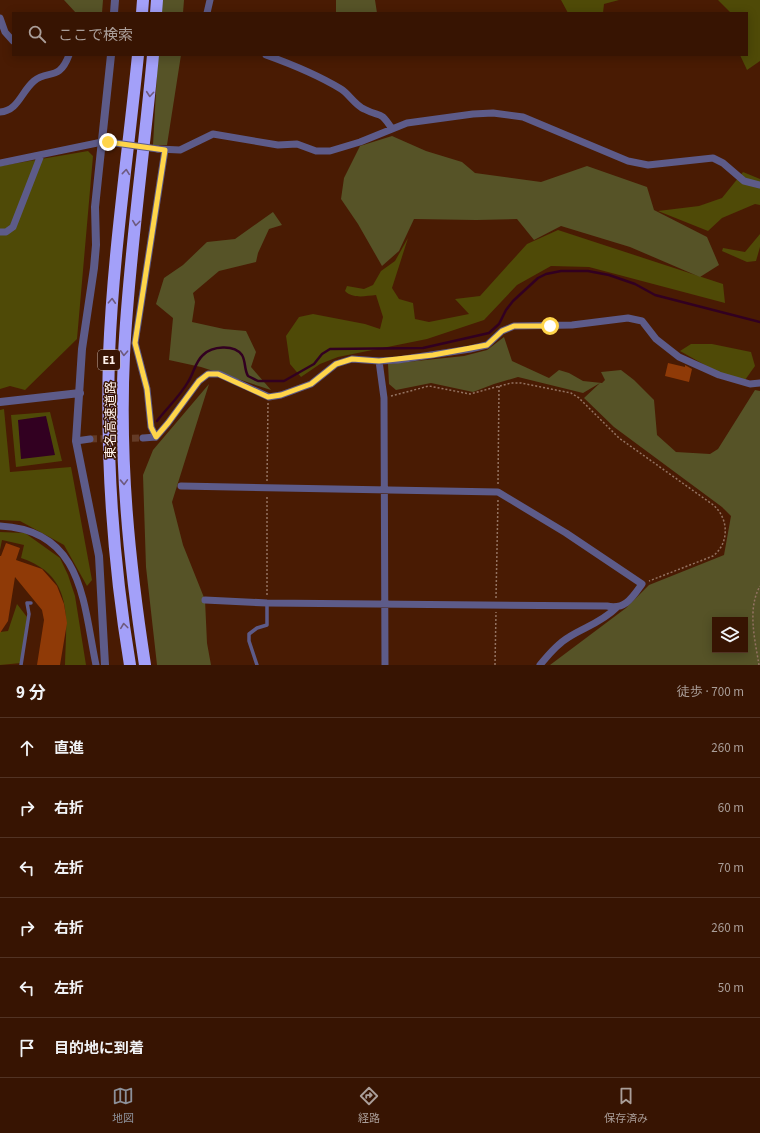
<!DOCTYPE html>
<html lang="ja">
<meta charset="utf-8">
<style>
:root{--surface:#371402;--page:#3e1d0c;--text:#f1f3f6;--muted:#aa9e99;--line:#513324;--accent:#8c9099}
body{margin:0;font-family:"Source Sans 3","Noto Sans JP",sans-serif;background:var(--page);color:var(--text)}
.controls{position:absolute;right:12px;bottom:12px;display:grid;overflow:hidden;border-radius:0px;box-shadow:0 2px 10px #0003}
.controls button{width:36px;height:36px;display:grid;place-items:center;padding:0;border:0;border-bottom:1px solid var(--line);background:var(--surface);color:var(--text);font:20px sans-serif}
.stop{position:absolute;width:12px;height:12px;margin:-9px;border:3px solid #ffd54a;border-radius:50%;background:#fff}
.stop.end{background:#ffd54a;border-color:#fff;box-shadow:0 1px 4px #0008}
.list{margin:0;padding:0;list-style:none}
h2{display:flex;justify-content:space-between;align-items:center;height:52px;margin:0;padding:0 16px;font-size:17px}
h2 small{font-size:13px;font-weight:400;color:var(--muted)}
.list li{display:grid;grid-template-columns:26px 1fr auto;gap:12px;align-items:center;box-sizing:border-box;height:60px;padding:0 16px;border-top:1px solid var(--line)}
.list b{display:block;font-size:15px;white-space:nowrap}
.list em{font-size:13px;font-style:normal;color:var(--muted)}
.icon{flex:none;width:22px;height:22px;fill:none;stroke:currentColor;stroke-width:2;stroke-linecap:round;stroke-linejoin:round}
.map{position:relative;flex:none;width:760px;height:665px;overflow:hidden}
.search{position:absolute;background:var(--surface);box-shadow:0 2px 10px #0003;left:12px;right:12px;top:12px;height:44px;display:flex;align-items:center;gap:10px;box-sizing:border-box;padding:0 14px;border-radius:0px;color:var(--muted);font-size:15px}
.sheet{height:412px;background:var(--surface)}
nav{display:flex;justify-content:space-around;align-items:center;box-sizing:border-box;height:56px;border-top:1px solid var(--line);background:var(--surface);font-size:11px;color:var(--muted)}
nav a{display:grid;justify-items:center;gap:2px}
nav .on{color:var(--accent)}
.map>svg:first-child{display:block}
.green{fill:#4f4a07}
.forest{fill:#565327;fill-rule:evenodd}
.water{fill:#320021}
.lines{fill:none;stroke-linecap:round;stroke-linejoin:round}
.stream{stroke:#320021;stroke-width:2.5}
.building{fill:#8f3a07}
.minor-tunnel{stroke:#643b26;stroke-width:7;stroke-dasharray:7 3.5;stroke-linecap:butt}
.path{stroke:#947362;stroke-width:1.5;stroke-dasharray:2 2;stroke-linecap:butt}
.service{stroke:#5d5b89;stroke-width:3.5}
.minor{stroke:#5d5b89;stroke-width:7}
.tertiary{stroke:#5d5b89;stroke-width:8}
.motorway{stroke:#a3a0f9;stroke-width:12}
.minor-bridge{stroke:#5d5b89;stroke-width:7}
.oneway{stroke:#6e5a7e}
.route{stroke:#ffd54a;stroke-width:5}
.labels{text-anchor:middle;stroke-width:3;stroke-linejoin:round;paint-order:stroke}
.shield{fill:#391504;stroke:#c4b0a6;stroke-width:1}
.shield-label{font-size:12px;font-weight:bold;fill:#fff2ec}
.street-label{font-size:13px;fill:#fff2ec;stroke:#391504}
</style>
<div class="map">
<svg width="760" height="665" viewBox="0 0 760 665">
<rect width="100%" height="100%" fill="#491b03"/>
<path class="green" d="M561,0h58l-15,4 -1,9h-35z
M718,0h42v61l-13,9 -7,-15h7v-42h-16z
M88,151l5,5 -16,183 -52,51 -15,-4 -10,3v-223z
M743,172l17,7v26l-5,-1 -33,14 -14,13 -50,-20 41,-5 23,-8z
M558,230l165,54 2,19 -136,-36 -38,-1 -34,19 -33,35 -57,19 -89,18 -18,7 -19,13 -11,-13 -4,-28 13,-19 14,-3 52,10 15,5 3,-12 -7,-22c-11,1 -23,4 -31,-4l2,-5 17,3 9,-4 8,-14 14,-10 13,-23 -16,50 7,11 14,4 2,16 14,3 40,-8 -14,-15 25,-3 47,-52z
M760,234v13l-4,14 -9,1 -25,-11 1,-3 22,4z
M691,344h21l39,8 4,14 -10,14 -26,-7 -39,-22z
M4,409l6,63 61,-5 21,113 -5,6 -23,-41 -44,-24 -20,-1v-110z
M50,412l12,49 -46,6 -5,-52z
M0,532l25,1 35,25 8,17 7,21 11,69h-21c1,-46 10,-89 -44,-107l3,-13 -22,-5 -2,10z
M17,604l10,13 -6,46 -21,2v-33l8,-1z"/>
<path class="forest" d="M64,0h39l-1,13h-26z
M161,0h23l-1,13h-23z
M336,0h39l2,13h-41z
M158,55h23l-14,90h-14z
M392,136l34,15 36,11 13,11 66,9 46,-16 60,21 7,23 53,27 12,28 -19,12 -70,-30 -69,-21 -27,14 -17,-21 -41,1 -62,-1 -15,32 -17,15 -24,-42 -17,-25 3,-21 16,-32z
M273,212l9,13 -13,4 -11,24 -2,9 -37,9 -26,22 2,9 -3,20 32,7 22,2 10,21 -5,15 20,23 -70,-23 -32,-7 4,-42 -17,-14 8,-26 19,-13 24,-23 28,-3z
M504,337l8,24 37,17 10,-8 10,3 14,8 19,2 3,-3 -4,-8 20,-2 13,10 20,20 3,35 19,17 34,2 8,-5 37,-59 5,1v274h-210l76,-57 23,-23 75,-30 7,-39 -9,-9 -108,-80 -30,-29 16,-15 -17,10 -65,-16 -24,7 -21,8 -42,-9 -35,7 -7,-6 -1,-20 76,-8 23,-6zM715,620h30v30h-30z
M209,384l-37,118 11,43 22,55 2,43 4,22h-54l-11,-98 -3,-92 10,-25z"/>
<path class="water" d="M46,416l9,39 -34,4 -3,-39z"/>
<g class="lines">
<path class="stream" d="M157,421c10,-13 23,-25 31,-39 6,-9 7,-20 15,-27 9,-9 31,-11 39,0 4,7 2,14 6,21l10,5h26l30,-17 8,-10 8,-5 93,-1 66,-15 10,-9 7,-14 7,-9 25,-23 8,-4 15,-3h27l21,4 26,9 20,11 105,27"/>
</g>
<path class="building" d="M668,363l17,4v-2l7,4 -3,13 -24,-6z
M6,543l14,5 -4,12 26,9 15,17 7,18 3,19 -7,42h-23l7,-45 -2,-10 -27,-33 -7,44 -8,12v-77h1z"/>
<g class="lines">
<path class="minor-tunnel" d="M90,439l53,-1"/>
<path class="path" d="M391,396l38,-10 41,8 41,-11h10l50,10 8,5 40,40 93,66c17,13 18,39 1,52l-64,25
M267,481l1,-78
M498,484l1,-98
M267,595v-100
M496,598l2,-98
M495,665l1,-53
M759,665c-4,-25 -12,-56 1,-79"/>
<path class="service" d="M21,665l8,-51 -2,-11h4
M257,665l-8,-24v-7l8,-6 10,-3v-22"/>
<path class="minor" d="M207,13l3,-13
M0,18l5,14 8,9
M266,55c25,9 52,20 75,34 8,5 14,16 23,20 17,9 15,0 28,20
M0,112c18,-1 21,-20 34,-31 14,-12 25,1 35,-26
M158,149l22,1 33,-16 65,11 19,-1 19,7h14l30,-9 47,-19 66,-9 20,-1 30,4 105,44 20,4 65,-7 10,5 21,18 16,4
M0,163l102,-21h5
M0,232h6l7,-5 28,-72
M379,361l5,37 1,267
M156,437l-5,-10 -4,-38 -12,-46 30,-193
M143,438l13,-1 12,-14 31,-42 9,-7h11l50,23 12,-2 30,-11 25,-20 16,-5 27,2 19,-1 72,-11 17,-4 15,-14 12,-5 58,-1 56,-7 14,3 14,18 23,18 40,18 31,9 10,-1
M76,441l14,-2
M181,486l317,6 68,41 76,51c-10,14 -17,26 -35,22l-340,-3 -62,-3
M0,526c83,4 83,76 96,139
M540,665c8,-10 17,-21 29,-28 16,-10 33,-15 47,-29"/>
<path class="tertiary" d="M114,13l1,-13
M0,402l80,-9
M105,665l-6,-109 -23,-115 6,-92 12,-81 2,-23 -1,-38 16,-152"/>
<path class="motorway" d="M142,13l1,-13
M156,13l1,-13
M130,665c-17,-102 -24,-206 -21,-310 4,-100 19,-200 29,-300
M145,665c-16,-104 -26,-204 -21,-310 5,-100 20,-200 29,-300"/>
<path class="minor-bridge" d="M108,142l50,7"/>
</g>
<defs><path id="oneway-chevron" d="M-2-3.5L2.5 0L-2 3.5" fill="none" stroke-width="1.6" stroke-linecap="round" stroke-linejoin="round"/></defs>
<g class="oneway">
<use href="#oneway-chevron" transform="translate(150 94) rotate(95)"/>
<use href="#oneway-chevron" transform="translate(126 172) rotate(-84)"/>
<use href="#oneway-chevron" transform="translate(136 223) rotate(97)"/>
<use href="#oneway-chevron" transform="translate(112 301) rotate(-87)"/>
<use href="#oneway-chevron" transform="translate(124 353) rotate(93)"/>
<use href="#oneway-chevron" transform="translate(124 482) rotate(88)"/>
<use href="#oneway-chevron" transform="translate(124 626) rotate(-97)"/>
</g>
<g class="lines">
<path class="route" d="M108,142l57,8 -30,193 12,46 4,38 5,10 12,-14 31,-42 9,-7h10l50,23 13,-2 30,-11 25,-20 16,-5 27,2 54,-6 54,-10 15,-14 12,-5h36"/>
</g>
<g class="labels">
<rect class="shield" x="98" y="350" width="22" height="20" rx="3"/>
<g class="shield-label">
<text x="109" y="364">E1</text>
</g>
<g class="street-label">
<text transform="translate(110 420) rotate(-90)" y="5">東名高速道路</text>
</g>
</g>
</svg>
<div class="controls">
<button><svg class="icon" aria-label="layers" viewBox="0 0 24 24"><path d="M12 4l9 5-9 5-9-5zM3 14l9 5 9-5"/></svg></button>
</div>
<div class="stop" style="left:550px;top:326px"></div>
<div class="stop end" style="left:108px;top:142px"></div>
<div class="search"><svg class="icon" aria-label="search" viewBox="0 0 24 24"><circle cx="10" cy="10" r="6"/><path d="M15 15l6 6"/></svg>ここで検索</div>
</div>
<section class="sheet">
<h2>9 分<small>徒歩 · 700 m</small></h2>
<ul class="list">
<li><svg class="icon" aria-label="ahead" viewBox="0 0 24 24"><path d="M12 20V5M6 11l6-6 6 6"/></svg><div><b>直進</b></div><em>260 m</em></li>
<li><svg class="icon" aria-label="right" viewBox="0 0 24 24"><path d="M7 20v-9h11M14 6l5 5-5 5"/></svg><div><b>右折</b></div><em>60 m</em></li>
<li><svg class="icon" aria-label="left" viewBox="0 0 24 24"><path d="M17 20v-9H6M10 6l-5 5 5 5"/></svg><div><b>左折</b></div><em>70 m</em></li>
<li><svg class="icon" aria-label="right" viewBox="0 0 24 24"><path d="M7 20v-9h11M14 6l5 5-5 5"/></svg><div><b>右折</b></div><em>260 m</em></li>
<li><svg class="icon" aria-label="left" viewBox="0 0 24 24"><path d="M17 20v-9H6M10 6l-5 5 5 5"/></svg><div><b>左折</b></div><em>50 m</em></li>
<li><svg class="icon" aria-label="arrive" viewBox="0 0 24 24"><path d="M6 21V4h12l-3 4 3 4H6"/></svg><div><b>目的地に到着</b></div></li>
</ul>
</section>
<nav>
<a class="on"><svg class="icon" aria-label="map" viewBox="0 0 24 24"><path d="M3 6l6-2 6 2 6-2v14l-6 2-6-2-6 2zM9 4v14M15 6v14"/></svg>地図</a>
<a><svg class="icon" aria-label="directions" viewBox="0 0 24 24"><path d="M12 3l9 9-9 9-9-9zM9 14v-3h6M13 9l2 2-2 2"/></svg>経路</a>
<a><svg class="icon" aria-label="saved" viewBox="0 0 24 24"><path d="M7 4h10v16l-5-4-5 4z"/></svg>保存済み</a>
</nav>
